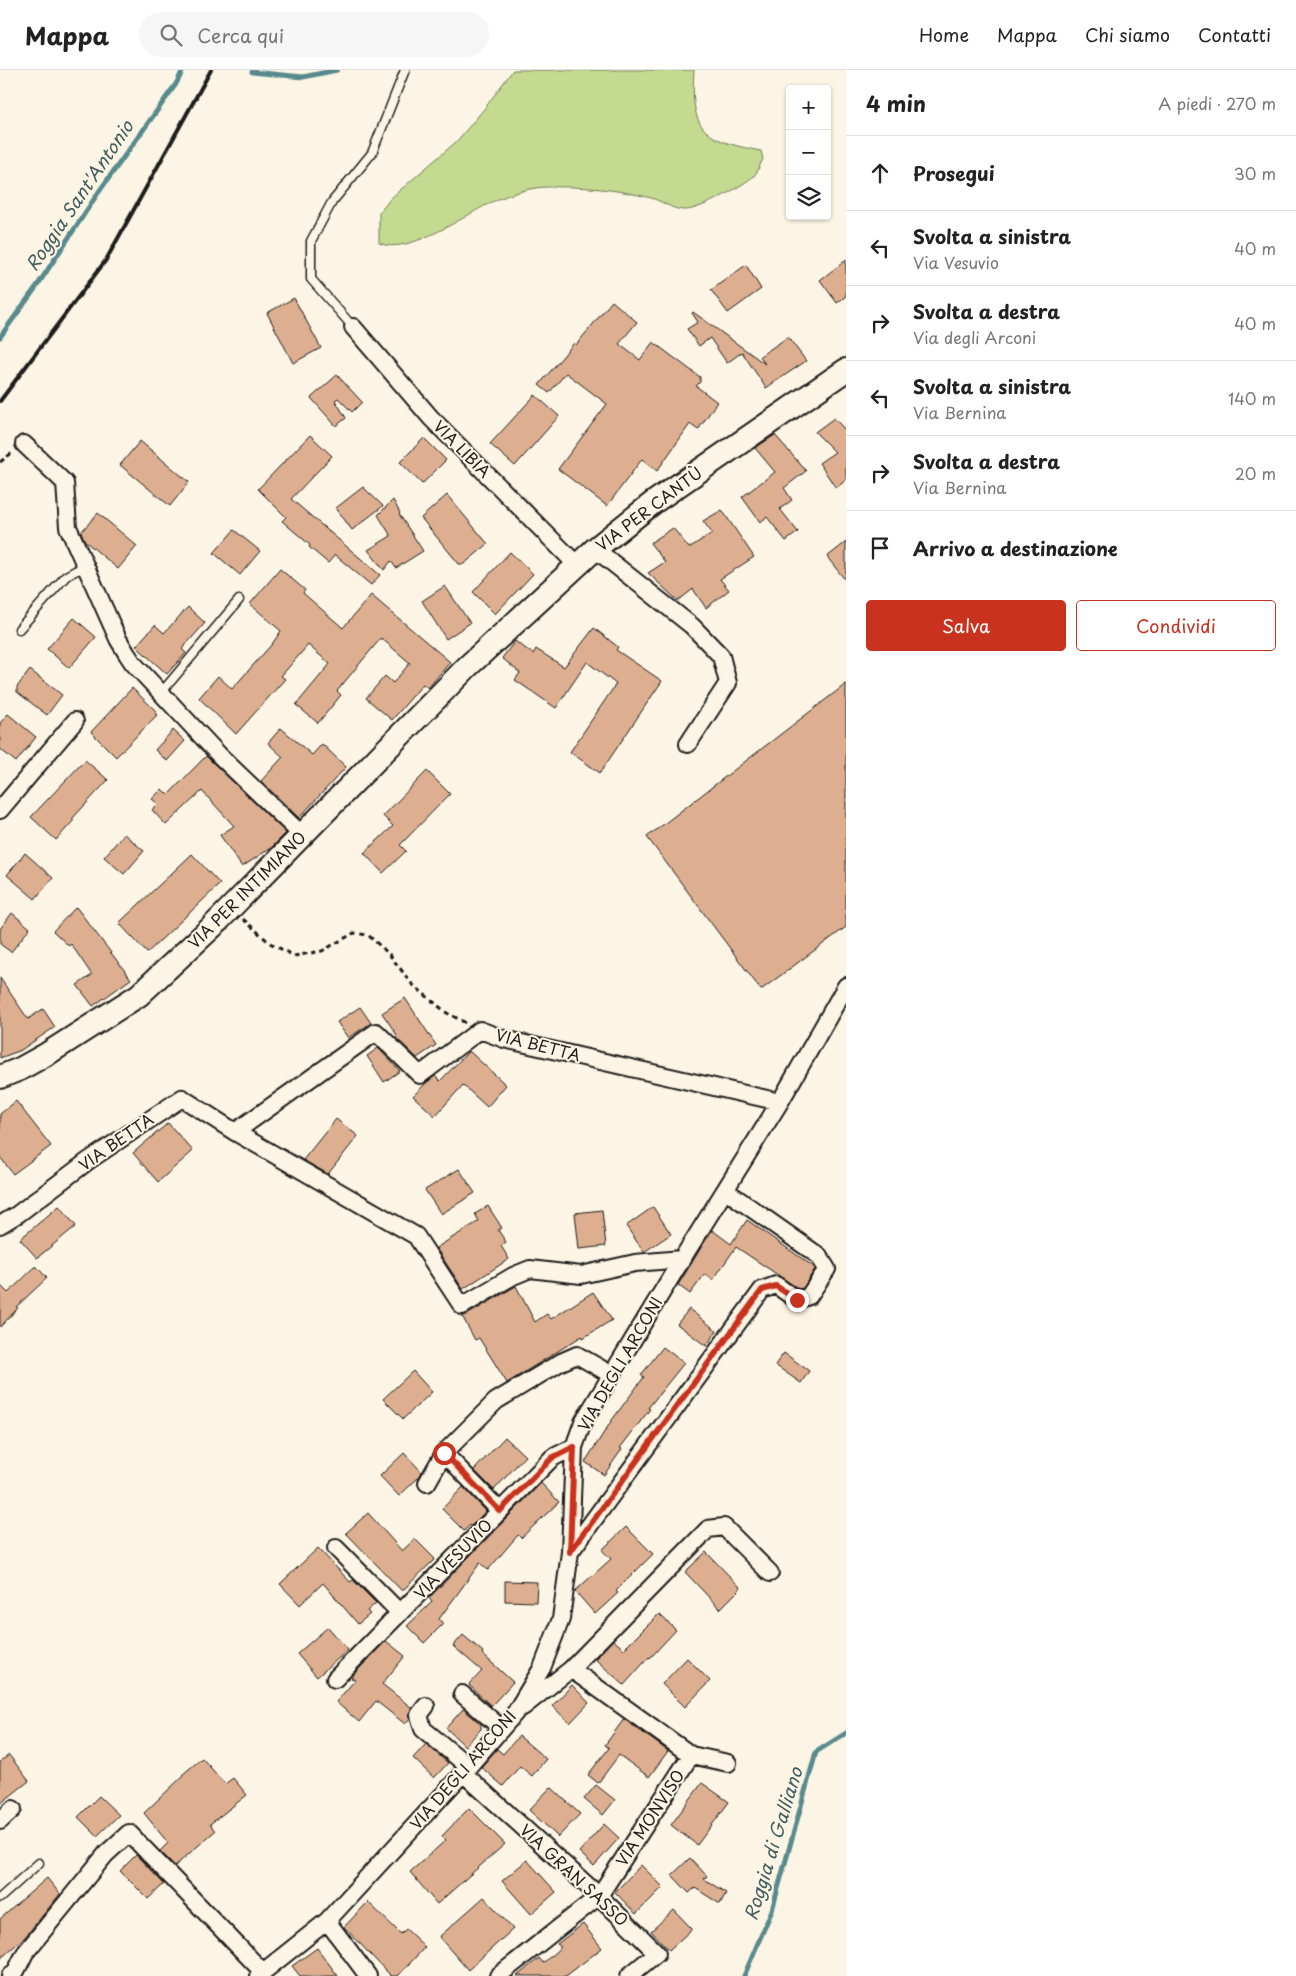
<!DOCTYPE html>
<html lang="it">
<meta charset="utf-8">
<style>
:root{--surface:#fff;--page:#f6f6f6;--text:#222;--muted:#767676;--line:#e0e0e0;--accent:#c8321e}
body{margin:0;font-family:"Playpen Sans",sans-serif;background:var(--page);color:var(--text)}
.controls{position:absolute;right:15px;top:15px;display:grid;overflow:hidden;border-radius:5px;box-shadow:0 1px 4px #0004}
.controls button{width:45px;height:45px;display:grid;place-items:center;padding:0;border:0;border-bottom:1px solid var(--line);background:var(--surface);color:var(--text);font:25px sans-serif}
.stop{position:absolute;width:15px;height:15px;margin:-11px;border:4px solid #c8321e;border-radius:50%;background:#fff}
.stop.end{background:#c8321e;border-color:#fff;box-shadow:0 1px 5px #0008}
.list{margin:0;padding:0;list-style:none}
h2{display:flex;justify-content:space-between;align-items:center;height:65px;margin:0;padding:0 20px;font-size:21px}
h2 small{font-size:16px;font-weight:400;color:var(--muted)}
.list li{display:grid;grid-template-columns:32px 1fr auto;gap:15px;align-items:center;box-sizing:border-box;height:75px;padding:0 20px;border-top:1px solid var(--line)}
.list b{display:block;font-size:19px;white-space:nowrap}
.list p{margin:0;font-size:16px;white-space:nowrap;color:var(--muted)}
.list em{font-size:16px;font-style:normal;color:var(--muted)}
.actions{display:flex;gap:10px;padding:15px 20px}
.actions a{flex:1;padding:11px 0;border:1px solid var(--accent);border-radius:5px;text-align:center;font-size:18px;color:var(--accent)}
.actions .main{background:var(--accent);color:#fff}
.icon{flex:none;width:28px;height:28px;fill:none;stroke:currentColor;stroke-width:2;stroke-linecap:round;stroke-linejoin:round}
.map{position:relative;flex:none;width:846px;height:1906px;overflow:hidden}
header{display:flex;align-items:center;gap:30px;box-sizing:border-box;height:70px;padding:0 25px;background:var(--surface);border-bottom:1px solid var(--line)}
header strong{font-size:24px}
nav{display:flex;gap:28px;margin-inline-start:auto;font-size:18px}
.search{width:350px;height:45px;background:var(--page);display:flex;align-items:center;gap:12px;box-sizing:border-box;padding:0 18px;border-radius:28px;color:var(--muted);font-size:19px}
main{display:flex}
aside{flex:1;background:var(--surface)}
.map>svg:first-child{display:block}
.green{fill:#c3da90;stroke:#707b56}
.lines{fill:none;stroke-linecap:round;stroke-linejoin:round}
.stream{stroke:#598a8d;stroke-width:5}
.building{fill:#deae90;stroke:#1c1c1c}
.lane-casing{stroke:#1c1c1c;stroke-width:11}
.street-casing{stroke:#1c1c1c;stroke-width:20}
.secondary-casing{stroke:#1c1c1c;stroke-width:26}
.path{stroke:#1c1c1c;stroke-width:3;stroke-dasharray:5 4;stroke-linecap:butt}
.lane{stroke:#fcf5e5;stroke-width:8}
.street{stroke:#fcf5e5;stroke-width:16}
.secondary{stroke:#fcf5e5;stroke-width:22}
.rail{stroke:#1c1c1c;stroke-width:4}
.route{stroke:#c8321e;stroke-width:6}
.labels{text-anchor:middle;stroke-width:4;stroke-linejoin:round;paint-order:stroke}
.street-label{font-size:16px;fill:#1c1c1c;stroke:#fcf5e5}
.water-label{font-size:18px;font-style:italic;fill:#405c5e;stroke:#fcf5e5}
</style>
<header>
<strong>Mappa</strong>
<div class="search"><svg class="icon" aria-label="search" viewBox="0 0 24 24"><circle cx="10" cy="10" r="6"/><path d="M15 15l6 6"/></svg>Cerca qui</div>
<nav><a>Home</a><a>Mappa</a><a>Chi siamo</a><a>Contatti</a></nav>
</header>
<main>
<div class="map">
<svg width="846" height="1906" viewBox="0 0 846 1906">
<rect width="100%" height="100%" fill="#fcf5e5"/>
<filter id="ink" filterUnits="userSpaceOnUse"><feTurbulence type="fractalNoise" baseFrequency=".02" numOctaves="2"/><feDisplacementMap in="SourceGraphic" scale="10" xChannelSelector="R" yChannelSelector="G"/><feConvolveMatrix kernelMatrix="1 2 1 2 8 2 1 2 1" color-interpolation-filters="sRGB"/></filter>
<g filter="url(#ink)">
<path class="green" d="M513,0h181c-4,61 9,70 67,81l2,8c-3,5 -5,13 -9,17 -12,10 -56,36 -71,34 -12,-1 -21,-9 -32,-12 -34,-9 -70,-12 -106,-11 -17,1 -35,7 -51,14 -26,12 -86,56 -115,42v-30l12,-15 66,-57 27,-32z"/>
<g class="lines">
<path class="stream" d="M252,2l51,5 34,-7
M0,267l37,-51 61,-93 78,-109 7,-14
M744,1906l28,-66 44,-158 30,-19"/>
</g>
<path class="building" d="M846,190v36l-9,7 -17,-23z
M746,195l15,24 -33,24 -17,-23z
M294,228l27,50 -28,15 -26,-50z
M612,231l25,21 -18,22 21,16 13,-18 47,35v5l-4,4 21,16 -19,28 -8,-6 -33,47 -15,-12 -35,47 -49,-37 49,-65 -41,-31 -17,20 -10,-8 35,-42 2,2z
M693,242l72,52 -5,-8 28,-19 18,24 -40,27 -24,-36 -15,11 -17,-25 -11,8 -12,-17 11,-7 -6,-9z
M337,305l25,27 -10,10 -14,-14 -3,2 11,18 -10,8 -25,-28z
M535,325l24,21 -44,50 -25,-22z
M834,348l12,13v49l-10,8 -17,-25 16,-11 -20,-20z
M310,365l22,21 -41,43 89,76 -9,10 -36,-30 -7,8 -19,-16 1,-2 -28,-24 4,-4 -28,-28z
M775,365l31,36 -22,17 8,12 -12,9 18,23 -12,9 -19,-24 -7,5 -18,-25 33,-25 -20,-24z
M424,368l22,22 -24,24 -22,-22z
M140,371l49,41 -19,24 -50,-41z
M363,417l20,19 -31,24 -16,-22z
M447,425l41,49 -24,20h-5l-38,-46z
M393,430l7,13 -1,1 24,37 -27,17 -5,-7 -7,9 -16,-20 23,-14 -13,-21z
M722,440l32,47 -34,22 9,11 -23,18 -13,-19 -15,12 -30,-28 17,-11 -15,-19 23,-15 16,20 23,-15 -9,-12z
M98,443l39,33 -19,23 -33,-28 -4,-9z
M234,460l26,21 -20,24 -26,-22z
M846,472v39l-19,-24z
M510,482l23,22 -38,40 -22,-22z
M280,499l25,21 -2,3 40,35 28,-33 79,67 -22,26 -5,-4 -31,36 -26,-22 19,-22 8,7 17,-20 -29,-25 -44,53 4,4 -23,28 -22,-18 34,-41 -22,-19 -27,31 4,3 -49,55 -37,-36 19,-22 14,13 40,-45 9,-13 -31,-27z
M445,516l25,37 -24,16 -24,-38z
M188,537l17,16 -23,26 4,4 -19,21 -31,-28 19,-21 9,8z
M74,548l22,19 -27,31 -22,-19z
M594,558l24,19 -2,3 46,31 -62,92 -30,-21 46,-68 -29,-22 -31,46 -41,-28 5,-7 -18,-15 13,-17 18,13 3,-5 28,18z
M30,600l32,25 -15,20 -30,-23v-5z
M846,614v243l-85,63 -114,-153z
M132,618l25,24 -2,2 2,1 -41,42 -25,-25z
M8,644l28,23 -20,25 -16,-13v-26z
M281,658l31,27 10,-11 24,23 -47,51 -38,-37 22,-24 -15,-14z
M173,660l12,11 -18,20 -12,-11z
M206,686l80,77 -14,14 -30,20 -22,-32 14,-9 -32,-35 -36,34 -14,-15 6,-6 -6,-5 10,-10 6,6z
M85,690l23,20 -36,39 2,1 -18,20 -25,-23z
M427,701l23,23 -50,51 6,6 -23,22 -19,-20 29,-27 -10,-10z
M124,764l20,17 -20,23 -20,-17z
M25,783l28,25 -18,21 -28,-24z
M192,784l28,30 -73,69 -28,-30z
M76,837l55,72 -38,27 -16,-21 15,-10 -21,-31 -2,2 -16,-15z
M12,843l18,15 -19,24 -11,-8v-15z
M0,908l28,41 15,-10 12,18 -34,23 -21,8z
M405,928l31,47 -19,13 -22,-21 2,-2 -15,-22z
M360,937l11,16 -23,15 -11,-16z
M378,978l22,23 -16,11 -17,-26z
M469,981l37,34 -19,22 -24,-22 -28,31 -22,-20 12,-12 10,-8 5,5z
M16,1031l35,45 -38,28 -13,-17v-43z
M336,1049l22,17 -30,38 -25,-14z
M168,1053l25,28 -35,31 -25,-29z
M459,1099l16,24 -34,21 -16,-24z
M59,1136l17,20 -39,32 -17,-19z
M488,1136l14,22 -4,2 8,12 -5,4 8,13 -46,30 -27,-41 43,-27 -4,-7z
M653,1137l18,27 -27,18 -18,-26z
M602,1140l4,36 -27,3 -4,-36z
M747,1150l67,47 1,2 -12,19 -4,1 -63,-42 -23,33 -8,-6 -15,20 -12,-9 34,-55 19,14z
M36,1196l11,12 -31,29 2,1 -18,19v-42l8,8z
M516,1216l19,36 12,-8 4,5 42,-27 19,28 -29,18 -1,-2 -75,47 -28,-45 -4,2 -13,-24 5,-1z
M689,1239l28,22 -11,15 -29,-22z
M663,1277l21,16 -36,45 2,1 -30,39 2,1 -18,26 -19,-13 27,-42 32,-43 -3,-2z
M784,1283l25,18 -8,12 -26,-18z
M413,1301l19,21 -29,27 -20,-20z
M505,1367l20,19 -31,34 -20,-20z
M404,1383l18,19 -3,5 -20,19 -19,-20z
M541,1413l18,19 -38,36 -3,-3 -30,35 -8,-7 -41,56 4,5 -19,19 -17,-17 25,-24 -3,-4z
M463,1417l23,24 -15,15 -1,-1 -6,6 -22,-22z
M368,1443l34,38 13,-12 20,20 -33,32 -56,-58z
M626,1457l27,27 -37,37 2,2 -23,21 -20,-23 36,-32 -9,-9z
M318,1478l32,34 3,-2 23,23 -9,8 3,3 -12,10 -35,-41 -23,22 -20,-21z
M706,1482l35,36 -21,21 -35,-37z
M505,1511l32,1 -1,20 -31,-1z
M659,1544l17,16 -26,28 -1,-1 -25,28 -29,-26 18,-19 11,9z
M328,1557l20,23 -31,27 -20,-23z
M463,1565l20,17 -1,2 31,28 -22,24 -22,-21 13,-14 -29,-25z
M386,1571l19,15 -23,28 30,24 -3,5 1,5 -5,6 -29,-23 -17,21 -23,-20 19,-22 -4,-2 4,-5z
M687,1588l23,23 -25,26 -23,-23z
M572,1615l17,18 -19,20 -18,-17z
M463,1639l18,15v5l-16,17 -19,-18z
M624,1649l44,32 -19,26 -30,-22 -21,28 -10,-8 21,-27 -4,-3z
M519,1666l27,23 -14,17 -12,-10 -17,20 -22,-19 16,-18 6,5z
M426,1674l22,19 -14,15 -21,-20z
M9,1685l20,26 -29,23v-42z
M202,1688l23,26 8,-6 14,17 -37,29 5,7 -40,35 -15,-15 8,-8 -24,-30 39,-37 -1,-1z
M702,1713l27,19 -32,43 -26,-20z
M596,1715l19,15 -12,15 -19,-16z
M551,1717l29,27 -22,23 -29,-27z
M99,1726l20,19 -22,21 -19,-19z
M469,1738l36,36 -68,60 -27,-32 36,-32 -4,-4z
M604,1754l15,14 -25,28 -15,-14z
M136,1785l28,29 -16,15 -28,-28z
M690,1788l17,18 -3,3 22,14 -6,11 -25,-16 -6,5 -17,-18z
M527,1790l29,32 -25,22 -29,-33z
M641,1795l22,22 -27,27 -21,-22z
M47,1808l13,16 -35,43 -25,22v-40z
M484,1827l29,32 -45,41 -29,-33z
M368,1832l33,32 5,-5 19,18 -27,29h-7l-47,-49z
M674,1840l18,19 -23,21 -18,-19z
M583,1854l19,24 -36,28h-49l22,-18 4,5 18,-16 -4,-3z
M317,1878l21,28h-38l-8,-10z"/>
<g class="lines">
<g class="lane-casing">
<path id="lane" d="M353,257l-42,-48v-38l21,-39 40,-49 33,-83
M19,559l47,-53 11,-6 9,-1
M161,623l78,-93
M0,1828l39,-35"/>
</g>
<g class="street-casing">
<path id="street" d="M353,257l78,91 146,147
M24,374l41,39 3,44 50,112 9,15 6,9 87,93 82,79
M595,479l97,77 29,30 7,27 -40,61
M0,740l75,-89
M235,1062l141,-100 44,43 60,-45 24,9 276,63
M0,1155l18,-11 70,-53 94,-63 53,34 181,104 46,70 51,-30 17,-7 51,6 54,-12 47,-4
M444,1383l56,58
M427,1413l17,-30 52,-52 65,-39 16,-7 35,20
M336,1478l64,65
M570,1482l192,-262 14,-5 21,15 12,-4 18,-27 -8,-13 -94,-66
M335,1609l217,-221 22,-11
M462,1624l39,34
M426,1636l-7,9 4,14 45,37
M523,1637l48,-38 137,-140 16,-2 46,46
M691,1685l37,8
M463,1703l136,123 58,57 -28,23
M0,1751l13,-12
M327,1851l41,55
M10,1906l6,-5 9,-18 81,-99 23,-21 134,139
M258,1906l69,-55 136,-148 52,-60 27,-45 19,-49 9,-67 4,-105 9,-25 99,-163 98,-157 66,-116
M498,1906l101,-80 92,-141 -120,-86"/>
</g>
<g class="secondary-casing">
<path id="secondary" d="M0,1007l20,-8 27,-15 92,-59 74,-69 254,-259 128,-118 59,-47 192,-132"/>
</g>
<path class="path" d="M0,392l12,-9
M243,849l27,24 24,13 28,-5 32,-18 14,2 21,19 23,30 35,29 19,10"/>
<use href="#lane" class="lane"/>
<use href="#street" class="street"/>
<use href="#secondary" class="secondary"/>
<path class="rail" d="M0,331l106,-141 105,-190"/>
</g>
</g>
<g class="lines" filter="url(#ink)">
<path class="route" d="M444,1383l56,58 52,-53 22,-11 -4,105 192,-262 14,-4 21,14"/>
</g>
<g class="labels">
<g class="street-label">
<text transform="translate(462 379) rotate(45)" y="6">VIA LIBIA</text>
<text transform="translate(649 439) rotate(-37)" y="6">VIA PER CANTÙ</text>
<text transform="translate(247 820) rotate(-45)" y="6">VIA PER INTIMIANO</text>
<text transform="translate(538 975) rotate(14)" y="6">VIA BETTA</text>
<text transform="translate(116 1072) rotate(-35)" y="6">VIA BETTA</text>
<text transform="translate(620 1294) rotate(-60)" y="6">VIA DEGLI ARCONI</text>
<text transform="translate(453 1489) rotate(-46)" y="6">VIA VESUVIO</text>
<text transform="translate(463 1700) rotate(-49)" y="6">VIA DEGLI ARCONI</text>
<text transform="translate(650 1748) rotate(-57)" y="6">VIA MONVISO</text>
<text transform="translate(574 1805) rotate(43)" y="6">VIA GRAN SASSO</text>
</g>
<g class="water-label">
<text transform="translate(80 126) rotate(-56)" y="6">Roggia Sant'Antonio</text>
<text transform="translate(774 1774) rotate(-73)" y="6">Roggia di Galliano</text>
</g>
</g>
</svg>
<div class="controls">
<button>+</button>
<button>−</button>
<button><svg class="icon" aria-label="layers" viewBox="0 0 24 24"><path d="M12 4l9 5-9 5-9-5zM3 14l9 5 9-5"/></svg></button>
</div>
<div class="stop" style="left:444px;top:1383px"></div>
<div class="stop end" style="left:797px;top:1230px"></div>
</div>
<aside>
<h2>4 min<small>A piedi · 270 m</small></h2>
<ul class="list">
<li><svg class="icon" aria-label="ahead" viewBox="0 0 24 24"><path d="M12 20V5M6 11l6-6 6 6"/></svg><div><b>Prosegui</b></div><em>30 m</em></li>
<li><svg class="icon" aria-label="left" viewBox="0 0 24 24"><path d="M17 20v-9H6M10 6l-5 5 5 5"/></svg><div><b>Svolta a sinistra</b><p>Via Vesuvio</p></div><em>40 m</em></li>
<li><svg class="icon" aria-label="right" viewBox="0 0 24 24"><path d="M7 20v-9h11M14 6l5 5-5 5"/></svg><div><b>Svolta a destra</b><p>Via degli Arconi</p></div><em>40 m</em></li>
<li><svg class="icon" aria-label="left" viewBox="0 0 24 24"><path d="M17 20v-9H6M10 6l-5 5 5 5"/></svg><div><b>Svolta a sinistra</b><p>Via Bernina</p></div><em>140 m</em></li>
<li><svg class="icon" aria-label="right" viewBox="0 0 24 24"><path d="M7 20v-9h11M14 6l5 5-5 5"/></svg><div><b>Svolta a destra</b><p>Via Bernina</p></div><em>20 m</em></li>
<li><svg class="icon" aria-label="arrive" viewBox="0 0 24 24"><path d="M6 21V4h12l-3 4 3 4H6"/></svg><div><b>Arrivo a destinazione</b></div></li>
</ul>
<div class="actions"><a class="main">Salva</a><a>Condividi</a></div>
</aside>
</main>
